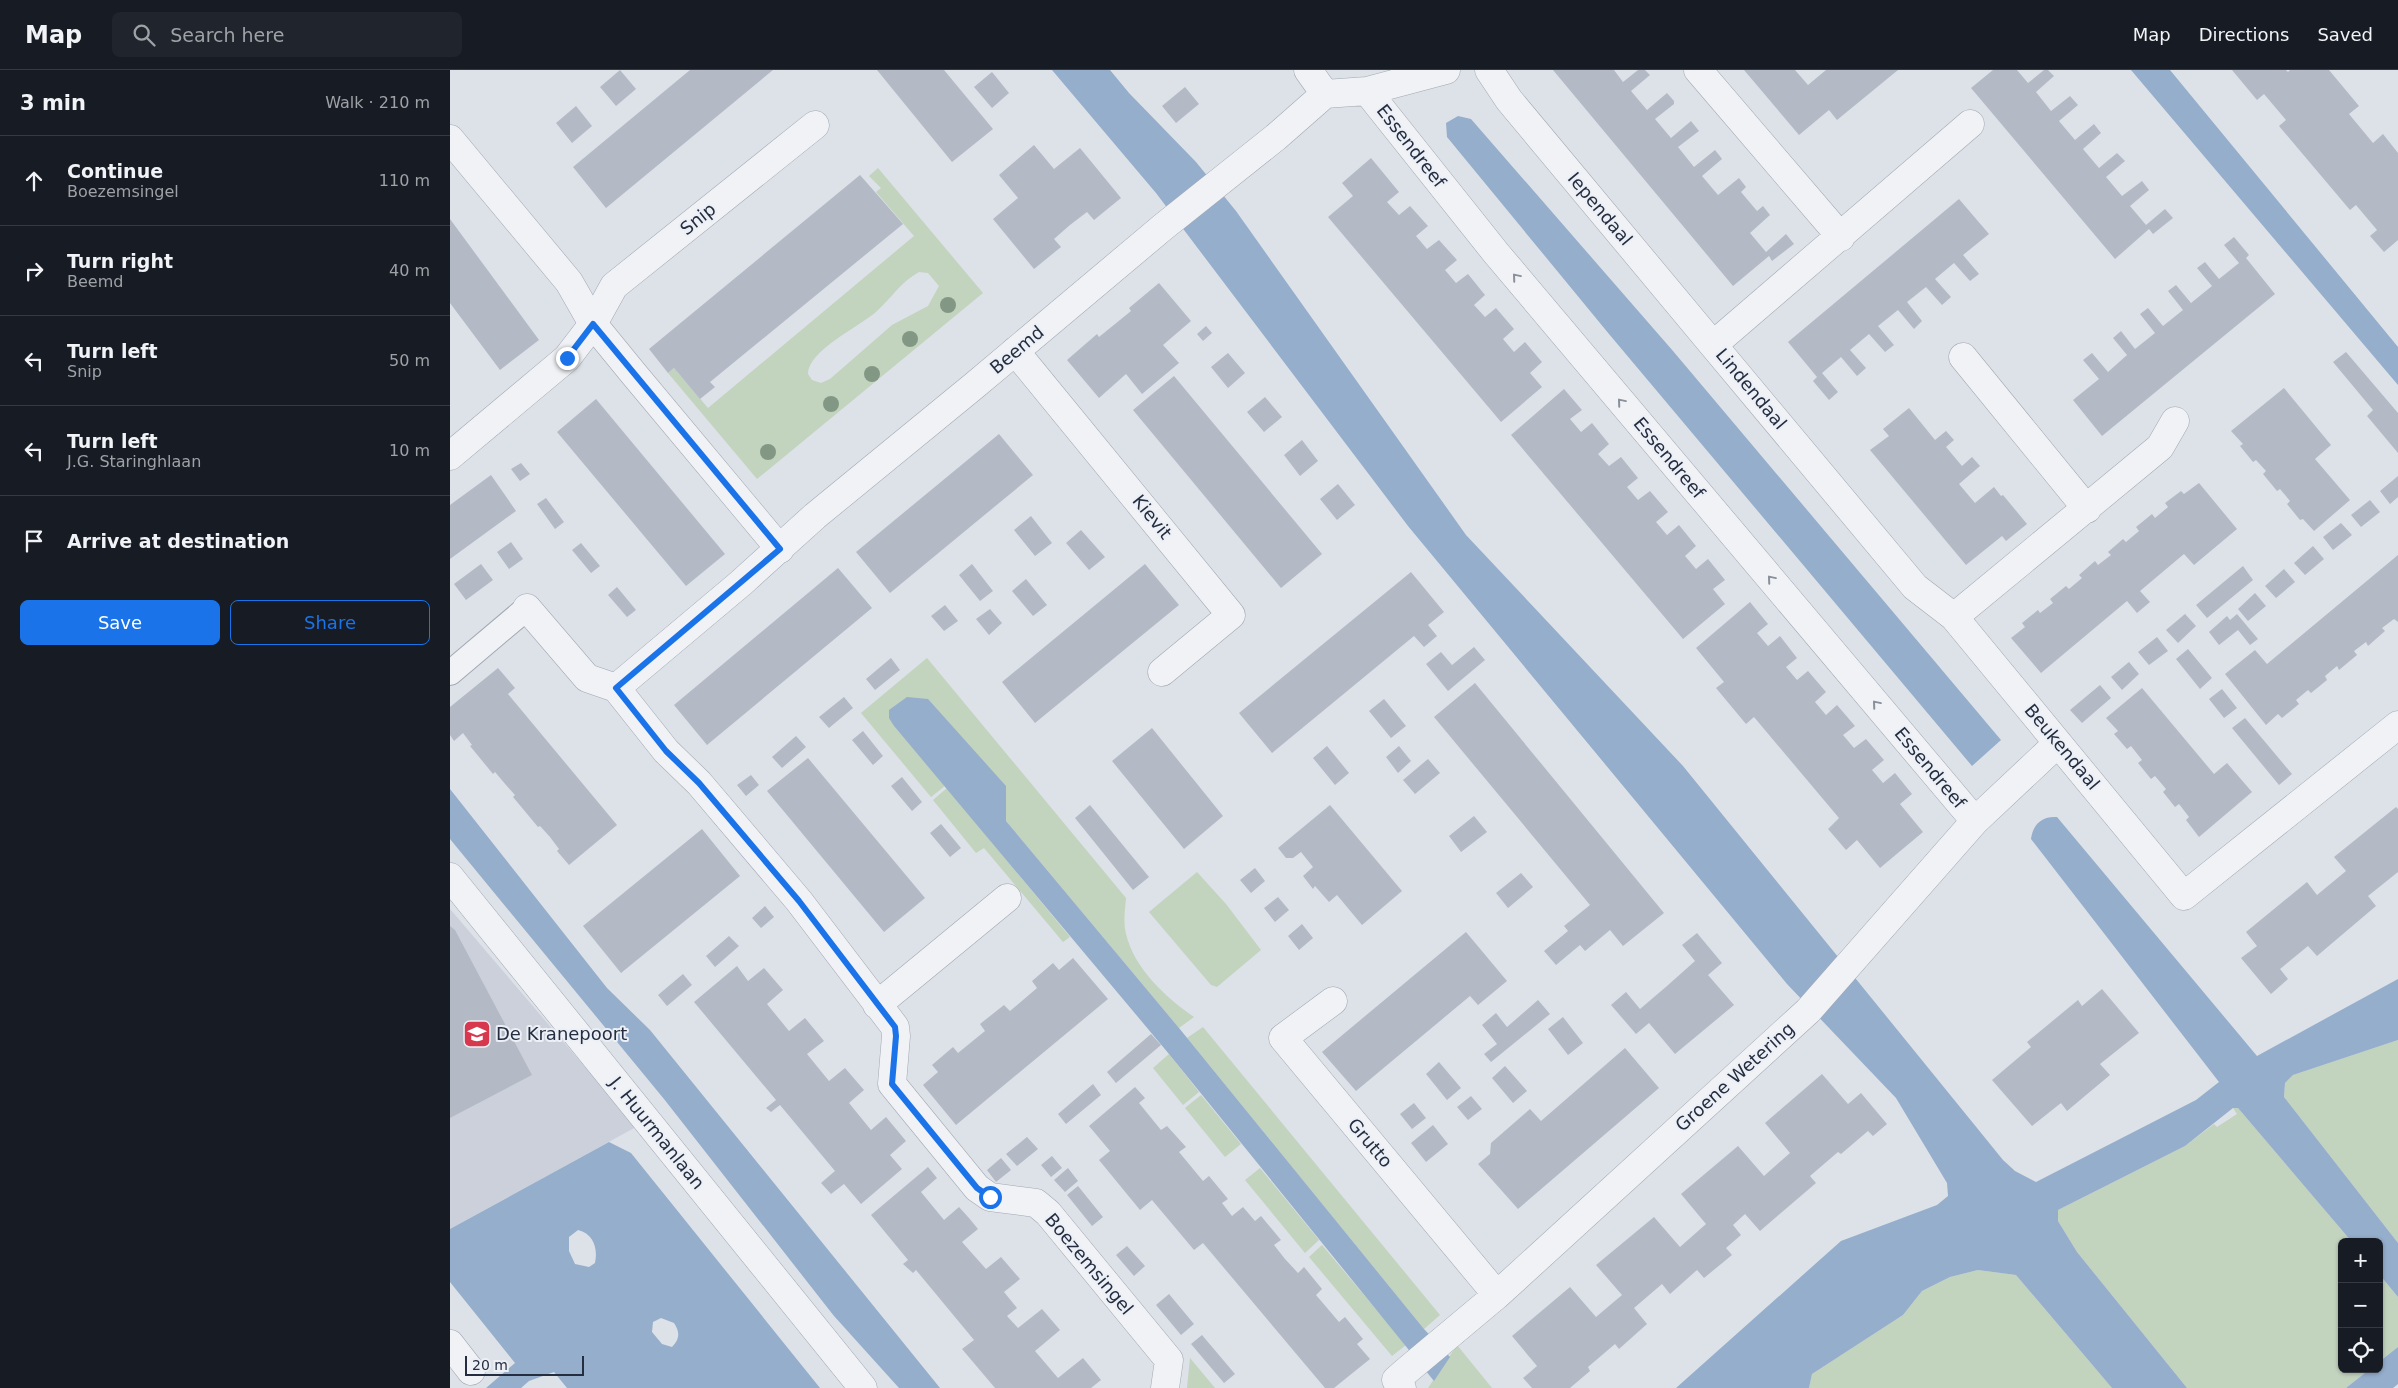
<!DOCTYPE html>
<meta charset="utf-8">
<style>
:root{--surface:#171b24;--page:#20242c;--text:#f1f3f6;--muted:#9ea1a6;--line:#363941;--accent:#1a73e8}
body{margin:0;font-family:"DejaVu Sans",sans-serif;background:var(--page);color:var(--text)}
.controls{position:absolute;right:15px;bottom:15px;display:grid;overflow:hidden;border-radius:8px;box-shadow:0 1px 4px #0004}
.controls button{width:45px;height:45px;display:grid;place-items:center;padding:0;border:0;border-bottom:1px solid var(--line);background:var(--surface);color:var(--text);font:25px sans-serif}
.scale{position:absolute;left:15px;bottom:12px;width:119px;box-sizing:border-box;padding-left:5px;border:2px solid #252e40;border-top:0;font-size:14px;line-height:18px;white-space:nowrap;color:#252e40;-webkit-text-stroke:4px #ecf0f6;paint-order:stroke}
.stop{position:absolute;width:15px;height:15px;margin:-11px;border:4px solid #1a73e8;border-radius:50%;background:#fff}
.stop.end{background:#1a73e8;border-color:#fff;box-shadow:0 1px 5px #0008}
.list{margin:0;padding:0;list-style:none}
h2{display:flex;justify-content:space-between;align-items:center;height:65px;margin:0;padding:0 20px;font-size:21px}
h2 small{font-size:16px;font-weight:400;color:var(--muted)}
.list li{display:grid;grid-template-columns:32px 1fr auto;gap:15px;align-items:center;box-sizing:border-box;height:90px;padding:0 20px;border-top:1px solid var(--line)}
.list b{display:block;font-size:19px;white-space:nowrap}
.list p{margin:0;font-size:16px;white-space:nowrap;color:var(--muted)}
.list em{font-size:16px;font-style:normal;color:var(--muted)}
.actions{display:flex;gap:10px;padding:15px 20px}
.actions a{flex:1;padding:11px 0;border:1px solid var(--accent);border-radius:8px;text-align:center;font-size:18px;color:var(--accent)}
.actions .main{background:var(--accent);color:#fff}
.icon{flex:none;width:28px;height:28px;fill:none;stroke:currentColor;stroke-width:2;stroke-linecap:round;stroke-linejoin:round}
.map{position:relative;flex:none;width:1948px;height:1318px;overflow:hidden}
header{display:flex;align-items:center;gap:30px;box-sizing:border-box;height:70px;padding:0 25px;background:var(--surface);border-bottom:1px solid var(--line)}
header strong{font-size:24px}
nav{display:flex;gap:28px;margin-inline-start:auto;font-size:18px}
.search{width:350px;height:45px;background:var(--page);display:flex;align-items:center;gap:12px;box-sizing:border-box;padding:0 18px;border-radius:8px;color:var(--muted);font-size:19px}
main{display:flex}
aside{flex:1;background:var(--surface)}
.map>svg:first-child{display:block}
.built{fill:#cbd0da}
.green{fill:#c2d3be;fill-rule:evenodd}
.water{fill:#95aecb;fill-rule:evenodd}
.building{fill:#b4bac5}
.lines{fill:none;stroke-linecap:round;stroke-linejoin:round}
.service-casing{stroke:#a2a8b2;stroke-width:26}
.minor-casing{stroke:#a2a8b2;stroke-width:29}
.service{stroke:#f0f2f6;stroke-width:24}
.minor{stroke:#f0f2f6;stroke-width:28}
.tree{fill:#839884}
.oneway{stroke:#8a909b}
.route{stroke:#1a73e8;stroke-width:6}
.labels{text-anchor:middle;stroke-width:4;stroke-linejoin:round;paint-order:stroke}
.street-label{font-size:18px;fill:#252e40;stroke:#ecf0f6}
.poi-label{font-size:18px;fill:#252e40;stroke:#ecf0f6;text-anchor:start}
</style>
<header>
<strong>Map</strong>
<div class="search"><svg class="icon" aria-label="search" viewBox="0 0 24 24"><circle cx="10" cy="10" r="6"/><path d="M15 15l6 6"/></svg>Search here</div>
<nav><a>Map</a><a>Directions</a><a>Saved</a></nav>
</header>
<main>
<aside>
<h2>3 min<small>Walk · 210 m</small></h2>
<ul class="list">
<li><svg class="icon" aria-label="ahead" viewBox="0 0 24 24"><path d="M12 20V5M6 11l6-6 6 6"/></svg><div><b>Continue</b><p>Boezemsingel</p></div><em>110 m</em></li>
<li><svg class="icon" aria-label="right" viewBox="0 0 24 24"><path d="M7 20v-9h11M14 6l5 5-5 5"/></svg><div><b>Turn right</b><p>Beemd</p></div><em>40 m</em></li>
<li><svg class="icon" aria-label="left" viewBox="0 0 24 24"><path d="M17 20v-9H6M10 6l-5 5 5 5"/></svg><div><b>Turn left</b><p>Snip</p></div><em>50 m</em></li>
<li><svg class="icon" aria-label="left" viewBox="0 0 24 24"><path d="M17 20v-9H6M10 6l-5 5 5 5"/></svg><div><b>Turn left</b><p>J.G. Staringhlaan</p></div><em>10 m</em></li>
<li><svg class="icon" aria-label="arrive" viewBox="0 0 24 24"><path d="M6 21V4h12l-3 4 3 4H6"/></svg><div><b>Arrive at destination</b></div></li>
</ul>
<div class="actions"><a class="main">Save</a><a>Share</a></div>
</aside>
<div class="map">
<svg width="1948" height="1318" viewBox="0 0 1948 1318">
<rect width="100%" height="100%" fill="#dde1e8"/>
<path class="built" d="M0,839l186,218 -186,102z"/>
<path class="green" d="M428,98l105,125 -226,186 -89,-106 6,-5 34,40 206,-172 -38,-44 5,-4 -12,-12zM469,202l9,1 11,13 -11,20 -36,19 -62,54 -9,4 -9,-3 -4,-6c0,-24 53,-48 69,-63 15,-14 24,-29 42,-39z
M477,588l199,240c-1,12 -3,24 0,36 8,34 40,64 68,83l-15,11 -173,-207 -1,-35 -111,-60 51,60 -14,11 -70,-84z
M497,718l123,149 -7,5 -79,-94 -8,5 -43,-53z
M747,802l29,32 35,46 -44,37 -6,-2 -62,-73z
M753,957l237,288 -16,14 -237,-291z
M1948,970v203l-114,-146 1,-14 8,-8z
M719,984l30,38 -16,13 -30,-37z
M751,1025l40,49 -16,13 -40,-49z
M1783,1038h5l114,134h-10v127h28l-24,19h-159l-110,-136 -19,-31v-11l127,-64 29,-22 3,3 20,-13z
M810,1098l59,72 -14,13 -60,-73z
M872,1175l84,100 -14,11 -83,-99z
M1528,1200l38,5 96,113h-303l3,-14 91,-59 19,-24 28,-14z
M1929,1204l19,23v50l-19,15z
M1007,1275l35,43h-64z
M740,1288l25,30h-28z"/>
<path class="water" d="M602,0h58l19,23 67,69 40,49 230,324 217,231 320,394 12,11 21,11 160,-82 23,-18 -188,-243c2,-15 11,-23 26,-22l200,239 141,-77v61l-105,35 -8,8 -1,14 114,146v54l-19,-23v-32h-27l-114,-134h-5l-48,38 -127,64v11l19,31 110,136h-75l-96,-113 -38,-5 -28,7 -28,14 -19,24 -91,59 -3,14h-133l165,-147 96,-36 11,-9 -1,-13 -51,-85 -109,-114 -379,-458 -252,-333z
M1681,0h39l228,277v38z
M1008,46l13,3 202,232 328,389 -29,26 -363,-432 -162,-197 -1,-14z
M457,627l21,2 78,87v35l173,207 245,301 26,28 -16,24 -265,-327 -275,-328 -5,-8v-8z
M0,719l157,199 43,42 290,358h-41l-65,-72 -170,-217 -214,-260z
M159,1072l22,11 189,235h-253l-13,-16 -25,9 -8,7h-35l29,-25 -65,-81v-53zM128,1160c16,4 20,19 17,33l-6,4 -14,-3 -6,-13v-14zM211,1248l13,5c6,9 6,16 -2,24l-10,-3 -10,-12 1,-10z
M1948,1277v37l-5,4h-47l24,-19h9v-7z"/>
<path class="building" d="M170,0l16,19 -20,17 -16,-19z
M240,0h83l-167,138 -33,-41z
M427,0h67l49,59 -41,33z
M1103,0h61l9,12 15,-12h7l5,5 -19,16 16,19 20,-17 7,8v3l-19,15 16,19 20,-17 8,10 -21,16 16,20 21,-17 4,5 3,4 -20,17 16,19 21,-17 7,9 -5,5 16,19 6,-5 7,9 -20,18 16,19 20,-18 8,10 -22,17 -3,-5 -36,30z
M1294,0h51l13,15 18,-15h72l-61,50 -8,-10 -30,25z
M1543,0h24l11,13 16,-13h4l6,6 -18,16 15,19 19,-15 8,9 -19,16 16,19 19,-16 7,9 -18,16 16,19 18,-15 8,8 -19,16 16,19 20,-15 7,9 -19,16 16,19 19,-16 8,9 -20,16 -4,-5 -34,30 -144,-171z
M1782,0h54l2,2 2,-2h39l30,36 -10,8 24,29 10,-9 15,19v87l-14,12 -14,-16 7,-6 -21,-25 -6,5 -71,-84 7,-6 -22,-26 -7,6z
M542,2l17,21 -17,15 -18,-21z
M735,17l14,17 -23,19 -14,-17z
M126,36l16,20 -20,17 -16,-20z
M584,75l20,24 26,-21 41,50 -27,22 -7,-8 -17,13 -16,14 7,8 -27,22 -41,-50 25,-21 -19,-23z
M921,88l28,34 -12,10 12,13 11,-9 18,20 -12,10 11,13 12,-9 18,20 -12,10 11,13 12,-9 17,21 -11,10 11,12 11,-9 18,21 -11,10 11,13 11,-10 17,20 -12,11 12,14 -41,35 -173,-205 25,-21 -11,-13z
M410,105l43,49 -193,158 5,5 -15,12 -26,-31 -6,5 -19,-24z
M1509,129l30,35 -26,21 16,19 -9,7 -16,-18 -19,16 16,18 -9,8 -16,-18 -19,15 15,19 -8,8 -16,-19 -20,16 16,19 -9,7 -16,-18 -19,16 16,18 -9,8 -16,-19 -19,16 16,19 -9,8 -16,-19 4,-4 -29,-35z
M0,149l89,121 -39,30 -50,-67z
M1784,167l15,18 -3,3 29,36 -173,142 -29,-36 26,-21 -16,-19 9,-7 16,19 19,-17 -14,-17 8,-7 14,18 20,-16 -15,-19 8,-6 15,18 20,-16 -15,-19 8,-6 15,18 21,-17 -15,-18 8,-6 14,17 20,-16 -15,-18z
M709,213l32,38 -28,24 16,18 -37,31 -16,-20 -27,24 -32,-38 30,-26 2,3 32,-26 -2,-3z
M756,256l6,7 -9,8 -6,-7z
M1896,282l52,61v40l-31,-37 6,-6 -40,-48z
M778,283l17,20 -17,15 -17,-21z
M724,306l148,178 -41,34 -148,-178z
M1834,318l47,57 -16,14 35,41 -36,31 -11,-12 -3,1 -13,-16 3,-3 -10,-12 -3,2 -14,-17 3,-3 -10,-11 -3,2 -13,-16 3,-2 -12,-13z
M1114,319l18,21 -12,9 11,13 11,-9 17,21 -11,10 11,12 12,-9 17,21 -11,9 11,13 12,-9 18,21 -12,10 11,13 12,-10 17,21 -11,10 11,13 12,-10 17,21 -12,9 12,15 -42,35 -172,-204z
M815,327l17,20 -18,15 -17,-20z
M146,329l129,155 -39,32 -129,-154z
M1459,338l26,32 11,-9 8,9 -8,7 16,19 10,-9 8,9 -21,18 16,19 19,-16 7,9 2,-1 24,29 -21,17 -4,-5 -36,29 -96,-115 19,-14 -6,-7z
M549,364l34,41 -143,118 -34,-41z
M852,370l16,21 -18,15 -16,-21z
M71,393l9,11 -10,7 -9,-12z
M41,405l25,36 -66,48v-54z
M1948,406v21l-8,7 -10,-13z
M1749,413l38,46 -43,36 -10,-11 -44,37 10,11 -13,11 -10,-12 -86,72 -30,-35 14,-11 -3,-4 16,-13 2,3 13,-10 -3,-4 16,-13 3,3 13,-11 -3,-3 16,-14 3,4 13,-10 -3,-3 15,-13 3,3 13,-11 -3,-4 16,-13 3,4 13,-11 -3,-4 16,-12 3,3z
M888,414l17,21 -18,15 -17,-21z
M96,428l18,24 -9,7 -18,-25z
M1920,430l10,12 -19,15 -10,-12z
M581,446l21,27 -17,13 -21,-26z
M1891,453l11,12 -19,15 -10,-13z
M631,460l24,27 -16,13 -23,-27z
M61,472l12,17 -14,10 -12,-17z
M131,473l19,23 -9,7 -19,-23z
M1863,476l11,13 -19,16 -11,-12z
M1948,485v67l-4,-3 -12,9 3,3 -17,15 -2,-4 -12,9 3,4 -18,15 -2,-4 -12,10 2,4 -16,13 -3,-3 -12,10 3,4 -17,14 -4,-4 -12,11 -41,-51 30,-24 12,14z
M31,494l12,16 -27,20 -12,-16z
M522,494l21,27 -13,10 -21,-26z
M695,494l34,41 -144,118 -33,-41z
M1793,496l10,14 -46,38 -11,-13z
M388,498l34,40 -165,137 -33,-40z
M1834,499l11,13 -19,16 -11,-12z
M961,502l33,40 -16,13 9,11 -13,11 -10,-11 -142,117 -33,-40z
M576,509l21,26 -14,11 -21,-25z
M167,517l19,23 -9,7 -19,-22z
M1805,523l11,13 -18,15 -10,-12z
M1300,532l18,22 -11,9 11,13 12,-10 17,22 -11,9 11,13 11,-9 18,21 -11,10 11,13 11,-10 18,21 -12,9 11,13 12,-9 18,21 -12,10 11,13 12,-10 17,21 -12,10 23,28 -43,36 -23,-28 -11,10 -18,-21 11,-11 -85,-101 -8,7 -30,-36 8,-6 -28,-34z
M495,535l13,16 -14,10 -13,-15z
M540,539l12,14 -13,12 -13,-16z
M1735,544l11,12 -18,17 -12,-13z
M1787,544l21,25 -8,6 -12,-15 -19,15 -10,-13 18,-16 3,4z
M1707,567l11,14 -19,14 -11,-13z
M1024,577l11,13 -37,31 -22,-27 15,-12 11,13z
M1738,579l24,29 -12,11 -24,-30z
M441,588l9,12 -25,20 -9,-11z
M1679,592l10,12 -17,16 -11,-13z
M48,598l17,20 -7,6 109,131 -48,40 -12,-14 2,-2 -9,-12 -10,-11 -2,1 -25,-30 2,-2 -9,-10 -11,-13 -2,2 -23,-28 2,-1 -9,-12 -9,8 -4,-6v-28z
M1025,613l189,230 -41,33 -13,-16 -25,21 -5,-6 -24,20 -12,-14 24,-20 -4,-5 26,-21 -156,-188z
M1650,615l11,13 -29,25 -12,-13z
M1692,618l72,86 13,-11 25,29 -53,45 -13,-17 3,-3 -10,-13 -4,3 -12,-15 3,-3 -11,-13 -4,3 -13,-16 4,-3 -11,-14 -4,3 -13,-15 4,-3 -12,-13z
M1772,619l15,19 -13,10 -15,-19z
M394,627l9,11 -24,20 -10,-11z
M934,629l22,27 -15,12 -22,-27z
M1795,648l47,56 -13,11 -47,-57z
M702,658l71,88 -39,33 -72,-88z
M413,661l20,25 -10,9 -21,-25z
M346,666l10,11 -24,21 -10,-11z
M877,676l22,27 -14,12 -22,-27z
M949,676l12,15 -13,12 -12,-16z
M358,688l117,140 -41,34 -117,-141z
M978,689l12,14 -25,21 -12,-14z
M301,705l8,10 -13,11 -9,-11z
M452,707l20,25 -10,9 -21,-25z
M640,735l59,72 -16,13 -58,-72z
M880,735l72,86 -40,34 -25,-30 -8,7 -14,-16 -2,3 -10,-13 10,-9 -12,-15 -8,6h-7l-8,-10z
M1946,737l2,2v63l-30,24 8,10 -59,50 -9,-10 -28,23 8,10 -17,15 -30,-36 16,-12 -11,-14 61,-50 10,13 29,-24 -12,-14z
M1024,746l13,16 -26,20 -12,-16z
M491,754l20,24 -11,9 -20,-24z
M252,759l38,47 -119,97 -38,-47z
M805,798l10,13 -14,12 -11,-13z
M1071,803l12,14 -25,21 -12,-15z
M828,827l11,13 -14,12 -11,-14z
M315,836l9,11 -13,11 -9,-10z
M852,854l11,14 -14,12 -11,-14z
M0,856l5,4 77,145 -82,43z
M1016,862l41,49 -29,24 -8,-9 -114,95 -34,-39z
M1247,863l25,30 -14,12 26,30 -59,49 -26,-31 -13,11 -25,-29 15,-13 14,17 27,-23 28,-25 -13,-16z
M279,866l10,10 -24,21 -9,-11z
M623,888l35,41 -152,126 -33,-40 15,-13 -6,-7 21,-18 5,6 27,-22 -5,-7 24,-19 6,6 13,-11 14,-12 -5,-7 21,-18 6,7z
M287,896l11,15 16,-13 19,22 -16,14 22,27 16,-13 19,23 -17,13 22,27 16,-13 19,22 -15,13 22,27 15,-13 20,24 -16,14 12,14 -41,35 -17,-20 -13,10 -10,-11 14,-12 -55,-66 -9,7 -5,-4 10,-8 -82,-98z
M233,904l9,11 -25,21 -9,-11z
M1652,919l37,44 -39,31 10,11 -43,36 -6,-8 -29,23 -40,-46 39,-33 -4,-5 51,-42 4,6z
M1088,930l12,14 -59,48 -7,-8 13,-10 -15,-19 14,-12 11,14z
M1113,947l20,26 -15,12 -20,-26z
M701,964l10,11 -45,38 -9,-11z
M1175,978l34,40 -141,121 -40,-45 12,-10 1,-11 39,-34 11,12z
M989,992l22,26 -14,12 -21,-26z
M1055,996l22,25 -14,12 -21,-25z
M1372,1004l26,30 13,-11 26,31 -14,12 -5,-5 -27,23 -3,-2 -28,24 6,7 -56,48 -15,-17 -12,11 8,10 -15,13 6,7 -28,23 -7,-8 -27,24 -8,-10 -28,24 13,16 -28,25 -4,-5 -27,23 2,4 -20,17h-38l-9,-10 14,-12 -25,-30 58,-49 26,30 26,-22 -26,-30 58,-48 26,30 26,-23 -25,-30 57,-48 26,30 26,-23 -25,-30z
M643,1014l8,11 -35,29 -8,-10z
M685,1017l10,11 -6,5 22,27 6,-4 19,21 -7,5 24,29 6,-5 19,23 -6,4 10,13 11,-9 12,14 6,-5 20,24 -7,5 11,14 13,14 6,-6 18,22 -6,6 23,27 6,-5 18,22 -6,5 13,15 -36,29h-9l-122,-145 -9,7 -42,-50 -12,10 -41,-50 11,-9 -21,-25z
M1021,1026l11,13 -14,11 -11,-13z
M964,1033l12,15 -14,11 -12,-15z
M983,1055l15,19 -22,18 -15,-19z
M577,1067l11,12 -21,17 -11,-12z
M602,1086l10,12 -11,9 -10,-12z
M551,1088l10,12 -15,12 -9,-12z
M478,1097l9,11 -16,14 23,28 15,-13 10,11 9,11 -16,13 24,27 15,-12 19,22 -16,13 13,16 -10,8 11,12 24,-19 18,21 -25,21 23,27 25,-20 18,22 -10,8h-96l-33,-39 12,-9 -58,-70 -3,3 -10,-9 5,-4 -37,-45z
M618,1098l10,13 -13,11 -11,-12z
M628,1116l25,31 -11,9 -25,-31z
M677,1176l18,20 -11,10 -18,-21z
M719,1224l25,30 -13,11 -25,-30z
M752,1265l33,39 -11,9 -33,-39z"/>
<g class="lines">
<g class="service-casing">
<path id="service" d="M0,603l77,-65"/>
</g>
<g class="minor-casing">
<path id="minor" d="M858,0l17,24
M1039,0l20,30 204,245
M1248,0l143,167
M917,21l129,162 479,568
M0,69l119,143 24,42 40,49 147,176
M565,281l216,264 -69,57
M1513,287l124,152
M1725,351l-15,26 -206,170 230,279 214,-171
M0,386l117,-98 26,-34 21,-38 201,-161
M77,538l60,70 29,10 50,63 33,32 100,118 96,126 1,9 -4,48 85,104 13,9 46,6 12,10 121,147 -4,28
M1504,547l-39,-30 -202,-242 257,-221
M166,618l125,-105 74,-67 160,-131 188,-158 113,-90 49,-43 42,-3 79,-21
M0,807l413,511
M883,931l-50,37 214,257
M427,935l130,-107
M0,1274l21,27
M952,1318l-6,-8 9,-8 92,-77 311,-284 167,-190 83,-78"/>
</g>
<use href="#service" class="service"/>
<use href="#minor" class="minor"/>
</g>
<g class="tree">
<circle cx="498" cy="235" r="8"/>
<circle cx="460" cy="269" r="8"/>
<circle cx="422" cy="304" r="8"/>
<circle cx="381" cy="334" r="8"/>
<circle cx="318" cy="382" r="8"/>
</g>
<defs><path id="oneway-chevron" d="M-2-3.5L2.5 0L-2 3.5" fill="none" stroke-width="1.6" stroke-linecap="round" stroke-linejoin="round" transform="scale(1.25)"/></defs>
<g class="oneway">
<use href="#oneway-chevron" transform="translate(1066 207) rotate(-130)"/>
<use href="#oneway-chevron" transform="translate(1171 332) rotate(-130)"/>
<use href="#oneway-chevron" transform="translate(1321 509) rotate(-130)"/>
<use href="#oneway-chevron" transform="translate(1426 634) rotate(-130)"/>
</g>
<g class="lines">
<path class="route" d="M117,288l26,-34 187,225 -164,139 50,63 33,32 100,118 96,126 1,9 -4,48 85,104 13,9"/>
</g>
<defs>
<g id="school-square" transform="scale(1.4375)"><rect x="-9" y="-9" width="18" height="18" rx="4" fill="#d7384d" stroke="#ecf0f6"/><path d="M0-5L7-2L0 1L-7-2ZM-4 1L0 2.5L4 1V4Q0 6-4 4Z" fill="#fff"/></g>
</defs>
<g fill-rule="evenodd">
<use href="#school-square" x="27" y="964"/>
</g>
<g class="labels">
<g class="street-label">
<text transform="translate(961 76) rotate(52)" y="6">Essendreef</text>
<text transform="translate(1150 139) rotate(50)" y="6">Iependaal</text>
<text transform="translate(248 149) rotate(-39)" y="6">Snip</text>
<text transform="translate(567 280) rotate(-40)" y="6">Beemd</text>
<text transform="translate(1301 319) rotate(50)" y="6">Lindendaal</text>
<text transform="translate(1219 388) rotate(50)" y="6">Essendreef</text>
<text transform="translate(702 447) rotate(51)" y="6">Kievit</text>
<text transform="translate(1612 677) rotate(50)" y="6">Beukendaal</text>
<text transform="translate(1480 698) rotate(50)" y="6">Essendreef</text>
<text transform="translate(1285 1007) rotate(-42)" y="6">Groene Wetering</text>
<text transform="translate(207 1063) rotate(51)" y="6">J. Huurmanlaan</text>
<text transform="translate(920 1073) rotate(50)" y="6">Grutto</text>
<text transform="translate(639 1194) rotate(50)" y="6">Boezemsingel</text>
</g>
<g class="poi-label">
<text x="46" y="970">De Kranepoort</text>
</g>
</g>
</svg>
<div class="controls">
<button>+</button>
<button>−</button>
<button><svg class="icon" aria-label="locate" viewBox="0 0 24 24"><circle cx="12" cy="12" r="6"/><path d="M12 2v4M12 18v4M2 12h4M18 12h4"/></svg></button>
</div>
<div class="scale">20 m</div>
<div class="stop" style="left:540px;top:1127px"></div>
<div class="stop end" style="left:117px;top:288px"></div>
</div>
</main>
